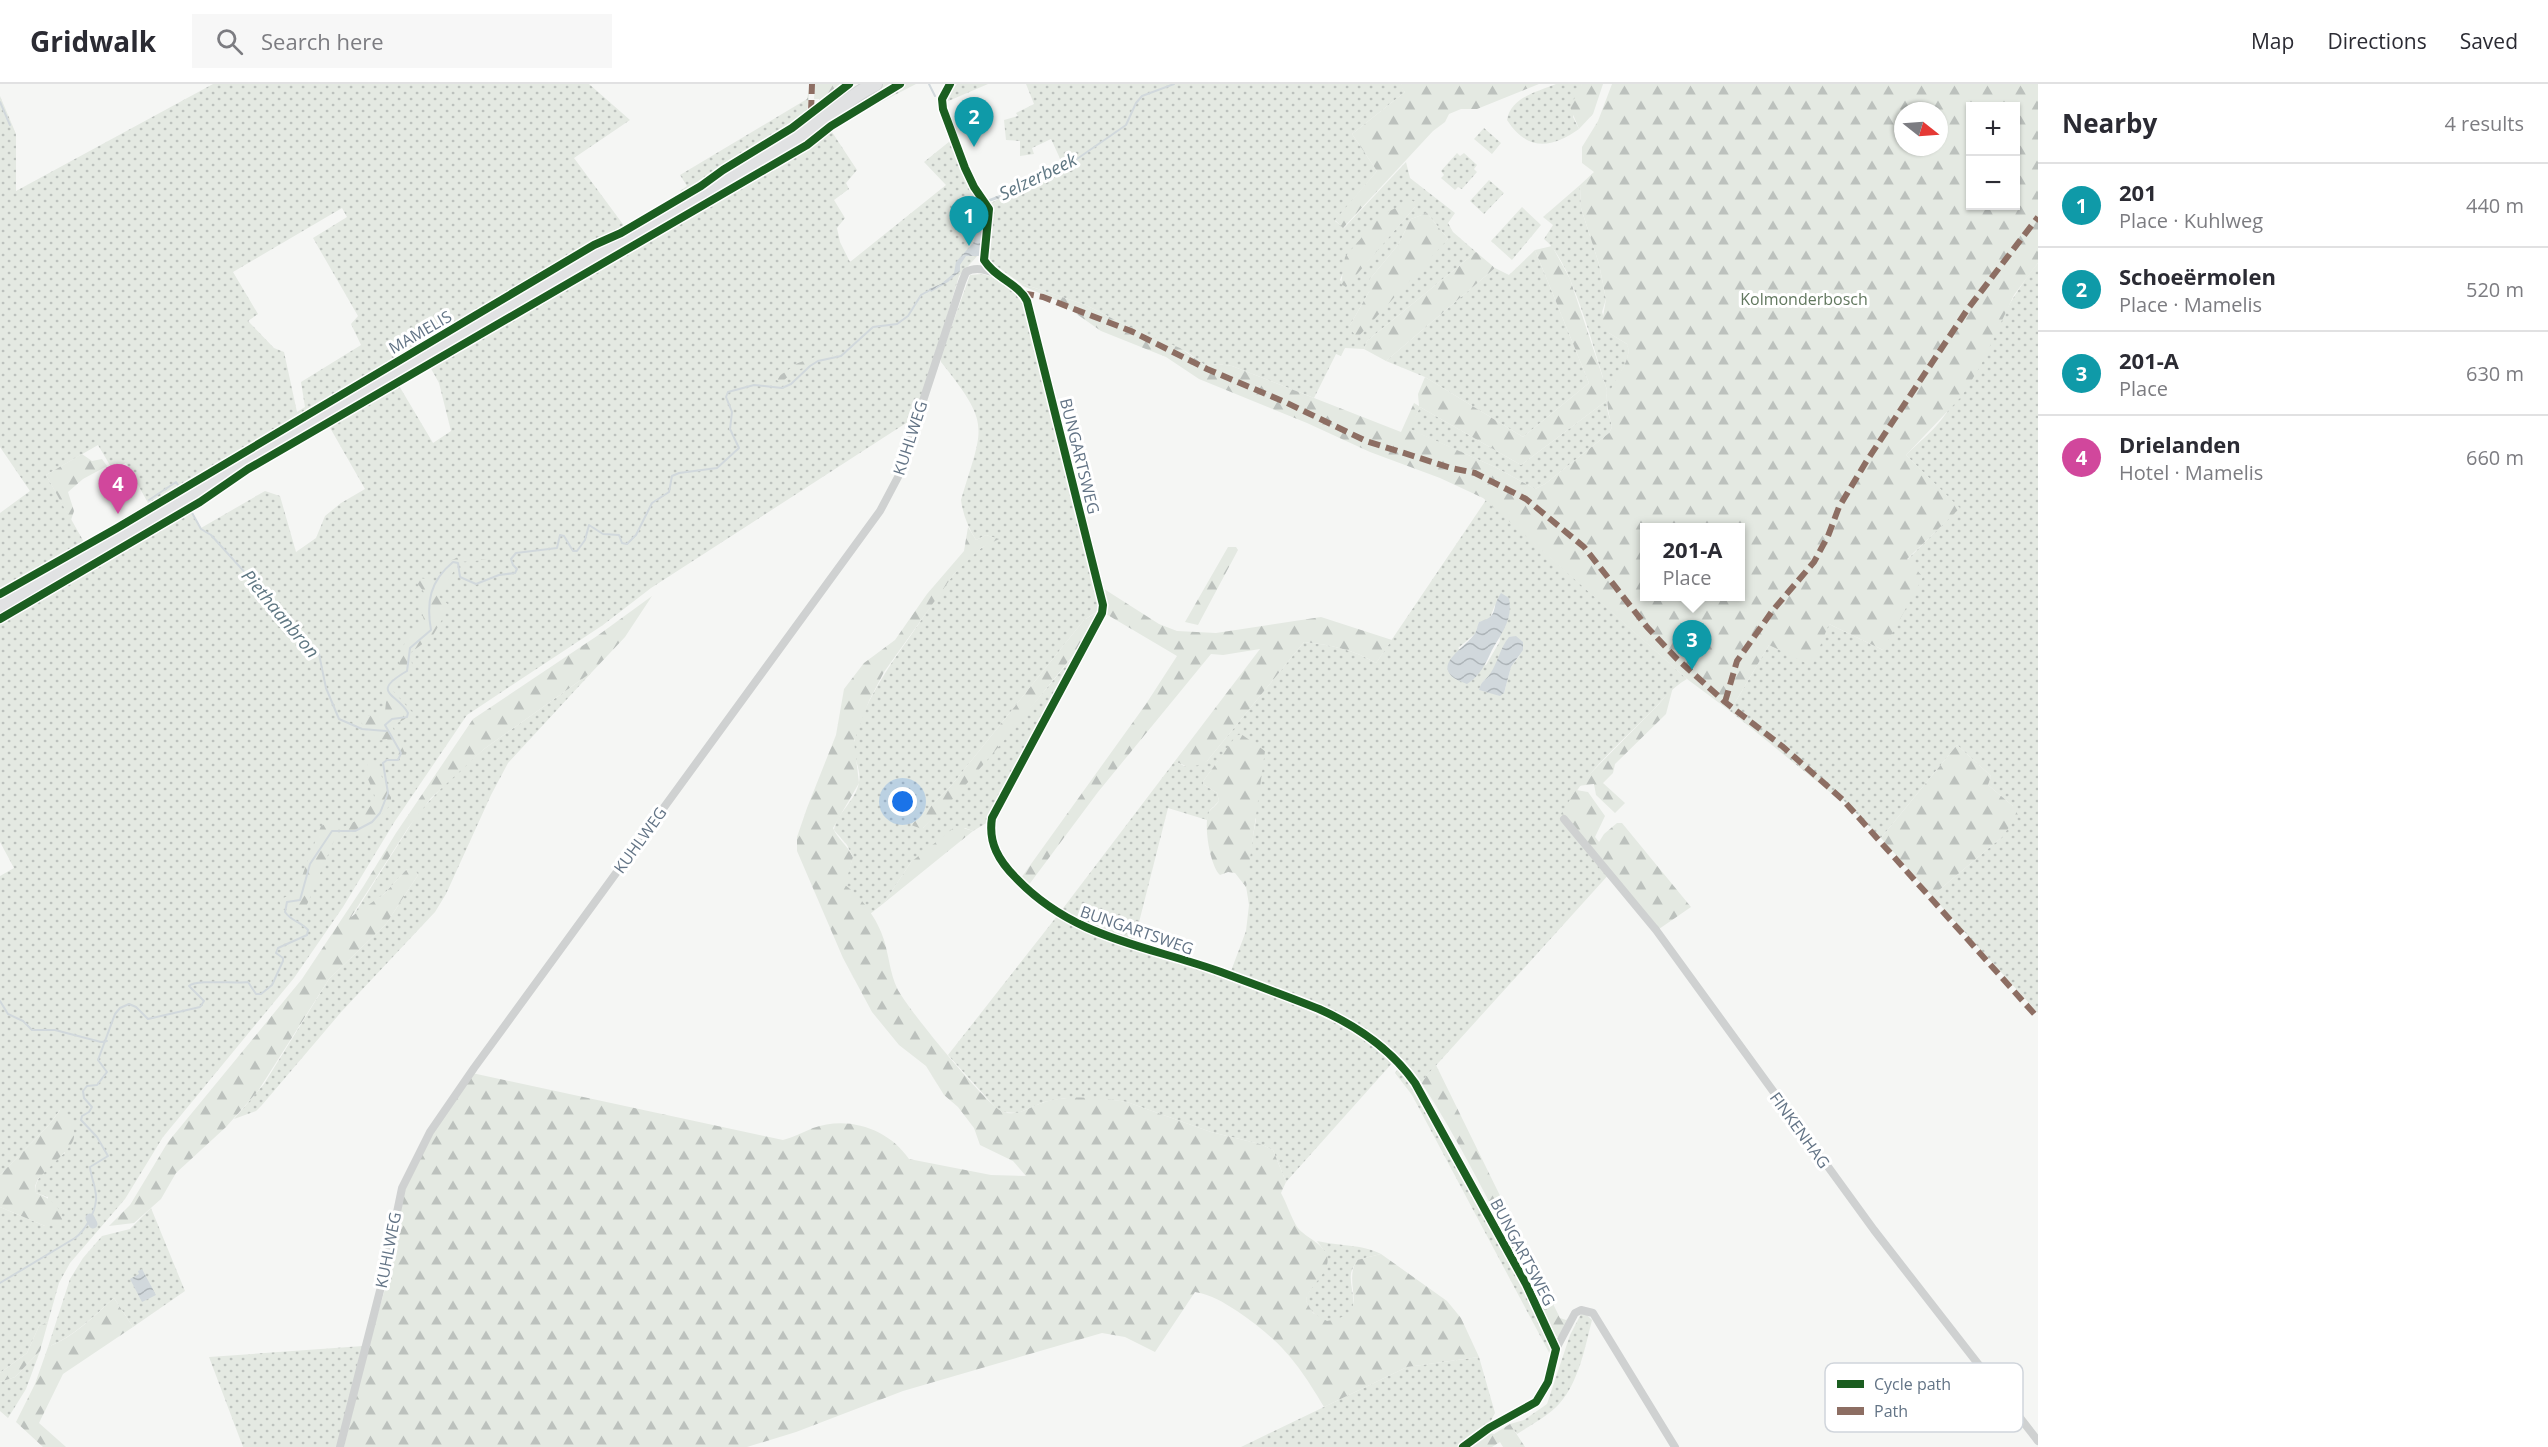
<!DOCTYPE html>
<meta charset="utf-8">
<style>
:root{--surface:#fff;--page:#f7f7f7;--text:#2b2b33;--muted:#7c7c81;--line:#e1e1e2;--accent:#5b6169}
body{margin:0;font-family:"Open Sans",sans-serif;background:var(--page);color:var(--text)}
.controls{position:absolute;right:18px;top:18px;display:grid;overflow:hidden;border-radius:0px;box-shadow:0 2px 4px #0004}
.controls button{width:54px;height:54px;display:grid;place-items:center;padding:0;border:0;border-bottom:2px solid var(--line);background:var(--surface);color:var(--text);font:30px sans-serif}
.compass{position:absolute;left:1894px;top:18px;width:54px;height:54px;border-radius:50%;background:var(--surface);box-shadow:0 2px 4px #0004;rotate:107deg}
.you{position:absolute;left:903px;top:718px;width:21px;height:21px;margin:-15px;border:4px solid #fff;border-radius:50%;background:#1a73e8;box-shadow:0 0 0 9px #1a73e833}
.badge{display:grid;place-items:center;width:39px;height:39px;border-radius:50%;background:var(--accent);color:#fff;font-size:20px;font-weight:700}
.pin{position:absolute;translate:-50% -50px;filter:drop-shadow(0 2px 3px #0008)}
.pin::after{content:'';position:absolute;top:32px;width:21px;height:18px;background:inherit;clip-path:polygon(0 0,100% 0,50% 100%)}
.popup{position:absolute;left:1640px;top:439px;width:105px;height:78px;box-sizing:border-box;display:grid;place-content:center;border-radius:0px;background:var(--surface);filter:drop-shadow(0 2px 4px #0005);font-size:20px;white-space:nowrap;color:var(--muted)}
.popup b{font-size:22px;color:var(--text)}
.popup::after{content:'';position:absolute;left:50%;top:100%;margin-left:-12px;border:12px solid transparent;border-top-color:var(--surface)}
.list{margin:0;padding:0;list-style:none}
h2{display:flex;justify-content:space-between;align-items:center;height:78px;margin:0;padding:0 24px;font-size:26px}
h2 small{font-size:20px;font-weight:400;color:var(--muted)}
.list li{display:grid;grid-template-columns:39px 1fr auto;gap:18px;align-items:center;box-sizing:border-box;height:84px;padding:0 24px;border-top:2px solid var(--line)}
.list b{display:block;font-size:22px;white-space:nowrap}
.list p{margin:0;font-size:20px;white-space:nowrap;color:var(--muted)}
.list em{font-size:20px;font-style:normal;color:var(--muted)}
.icon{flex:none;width:33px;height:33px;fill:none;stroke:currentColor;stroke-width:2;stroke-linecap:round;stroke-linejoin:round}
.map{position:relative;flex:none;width:2038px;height:1363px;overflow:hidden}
header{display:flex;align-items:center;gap:36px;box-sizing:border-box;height:84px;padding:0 30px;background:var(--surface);border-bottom:2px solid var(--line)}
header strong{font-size:28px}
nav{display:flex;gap:33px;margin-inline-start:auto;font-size:21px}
.search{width:420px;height:54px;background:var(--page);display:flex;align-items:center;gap:15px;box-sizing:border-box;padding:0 21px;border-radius:0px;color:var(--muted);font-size:22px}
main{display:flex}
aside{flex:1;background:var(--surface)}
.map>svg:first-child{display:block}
.grass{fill:url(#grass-dots);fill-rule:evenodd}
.forest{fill:url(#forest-firs);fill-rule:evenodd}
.water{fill:url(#water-waves)}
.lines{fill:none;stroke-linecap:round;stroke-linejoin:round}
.stream{stroke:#d1d8dc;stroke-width:2}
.canal{stroke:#d1d8dc;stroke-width:9}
.primary-casing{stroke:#d0d2d2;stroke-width:16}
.minor{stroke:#cfd1d1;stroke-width:8}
.primary{stroke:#e1e2e3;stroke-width:14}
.quiet{stroke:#8d6e63;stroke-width:6;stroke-dasharray:12 6;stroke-linecap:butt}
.cycleway-casing{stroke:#fff;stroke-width:11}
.cycleway{stroke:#1b5e20;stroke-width:8}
.labels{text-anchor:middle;stroke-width:6;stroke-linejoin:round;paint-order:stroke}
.park-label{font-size:16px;fill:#62785f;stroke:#fff}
.street-label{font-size:16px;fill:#637486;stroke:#fff}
.water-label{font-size:18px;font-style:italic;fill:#5f7783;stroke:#fff}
.key{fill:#fff;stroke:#d0d5db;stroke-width:1.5}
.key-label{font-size:16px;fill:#637486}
</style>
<header>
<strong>Gridwalk</strong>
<div class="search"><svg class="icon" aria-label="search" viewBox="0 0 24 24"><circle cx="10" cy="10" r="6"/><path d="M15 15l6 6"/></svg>Search here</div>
<nav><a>Map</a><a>Directions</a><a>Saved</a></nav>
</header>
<main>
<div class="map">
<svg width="2038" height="1363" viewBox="0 0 2038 1363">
<defs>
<pattern id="grass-dots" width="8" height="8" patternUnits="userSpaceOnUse" patternTransform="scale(1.5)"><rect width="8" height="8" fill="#e4e9e2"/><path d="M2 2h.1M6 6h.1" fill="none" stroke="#bcc1bd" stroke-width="1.8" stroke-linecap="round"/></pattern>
<pattern id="forest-firs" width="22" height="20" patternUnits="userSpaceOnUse" patternTransform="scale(1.5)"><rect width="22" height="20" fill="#e4e9e2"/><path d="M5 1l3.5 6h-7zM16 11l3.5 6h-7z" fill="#bcc1bd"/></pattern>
<pattern id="water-waves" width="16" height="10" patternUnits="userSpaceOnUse" patternTransform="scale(1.5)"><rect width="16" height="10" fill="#d1d8dc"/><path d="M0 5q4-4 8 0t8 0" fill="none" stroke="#adb4b8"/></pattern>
</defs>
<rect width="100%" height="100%" fill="#f5f6f4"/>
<path class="grass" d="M213,0h376l41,36 -56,38 51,69 -33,14 -174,103 12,21 23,-11 315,-181 3,-4 50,-33 -2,-6 62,-46h35l-58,30 -26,18 25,38 -11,13 3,6 -15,11 11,18 -8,10 3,14 10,20 96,-77 -22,-23 26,-21 28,65 6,-1 2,20 -5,27 -22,24 -42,140 -266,172 -48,37 -136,90 -72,106 -52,86 -49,71 -131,159 -38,62 -55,64 -11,20 -11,39 -9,4 -12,27 -27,20v-166l45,19 3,-29 -12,-4c-4,-14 17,-32 29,-40l-5,-43 -12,16 -48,49v-299l14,-8 -14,-26v-329l30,-22 -30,-44v-351l16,38v57zM342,124l5,9 -34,21 45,78 -7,8 10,21 -60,37 4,25 -8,5 -13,-60 -10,-4 -26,-27 10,-7 -25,-42zM429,281l10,18 12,48 -18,12 -35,-59zM329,342l36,63 -24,14 -16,13 -9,22 -20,14 -16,-56 -15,-5 -64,37 -11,-19zM98,361l13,22 5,-3 2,3 8,-4 22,40 -64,39 -38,-67z
M810,0l-3,31 -20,15 -105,64 -2,-3 7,-5 -7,-11 127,-76z
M957,0h31l-42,18 2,-9z
M1026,0h376l-1,2 4,6 -53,42 25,37 -42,50 9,7 62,-66 4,16 45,35 -7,10 5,9 23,20 -109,89 -3,8 -19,-1 -4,8 -5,-2 -22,44 -82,-32 -14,-2 -12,2 -19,-14 -62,-27 -39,-20 -66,-22 -33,-24 2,-55 74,-39 -12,-26 -19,9 2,6 -14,2v-15l-14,-1 -2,-20 14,-4 -2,-3 18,-9zM1415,117v6l-69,79 -6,-6 2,-5zM1427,129l21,26 -99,88 21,-37v-11l28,-34 13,-26z
M1556,0h26l-9,33 6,12c-28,20 -52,22 -72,-9 4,-23 30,-28 49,-36z
M807,34v6l-7,7 -105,60c37,-25 77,-46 112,-73z
M1484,44l17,15 -9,11 -18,-15z
M1457,69l3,3 4,-3 13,12 -3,4 3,3 -15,17 -4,-2 -3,3 -14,-12 3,-3 -3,-4z
M1489,96l15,13 -20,21 -14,-13z
M1580,101l1,23 18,56 7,35 -4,13 7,21 18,11c8,17 -21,44 -20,64 1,6 4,13 5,19l-3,6 -64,51 -10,5 -40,-22 -86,-38 11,-22 101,58 85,-64 1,-11c-12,-35 -35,-130 -63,-151l9,-14 -10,-8z
M1522,123l19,18 -29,35 -21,-19z
M1535,166l54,133 -66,54 -98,-60 -39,-16 109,-93 14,7z
M2038,179v750l-106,-117 70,-59 11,-31 -25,-21 3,-9 -34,-31 -76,93 -38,-38 -2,1 -111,-90 39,-66 60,-21 54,26 24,-90 52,-52 -53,-53c12,-12 26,-23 36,-36 37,-48 57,-109 96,-156z
M982,190c14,3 33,15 42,27l77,286 8,17 -25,16 -133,166 -40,39 12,3c54,-56 103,-115 153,-175l8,3 -14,27 -41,59 -41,80 -15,9 -8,-3 -54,34 -27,41 -14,11 -20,-25 -6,-4 9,-28 -6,-12 -13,-15c3,-18 22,-29 25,-48 3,-13 -8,-27 -5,-40 12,-47 40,-82 66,-120 22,-31 42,-68 78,-83l-12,-4 -10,5c-8,-13 -13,-25 -15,-40 22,-74 31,-74 -20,-138v-6l29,-81z
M1486,416l201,179c-16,9 -25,22 -37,34 -32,32 -67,62 -88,101l49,58 -190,210c-42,-64 -123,-84 -190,-111l15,-40 3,-26 -3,-19 2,-21 8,-46 -38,-58 -14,19 -1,4 14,9 2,8 -9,9 -3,10 -39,-12 -34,134c46,17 91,35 136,53 47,20 84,32 124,66l-108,121 -13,-32 -13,-6 -49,-12 -84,-30 -14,-2 -48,-2 -21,4 -26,11 -16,-1 -6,-4 -48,-53 113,-144 114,-150 9,5 23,-5 97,-119c27,3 48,7 72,21zM1495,521l5,36 -14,24 -28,-17 18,-15 3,-11 10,-2zM1520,571l-9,12 -7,26 -25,-3 5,-10z
M592,588l-84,91 -17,32 -45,99 -11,18 -93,99 -80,94 -6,6 -22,8 30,-35 65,-105 57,-55 32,-49 -1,-2 -10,-4 -23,25 -33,25 67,-106 32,-34 34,-30z
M1399,983l11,13 81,143 59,118 3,19 -141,-265 -17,-22z
M151,1124l34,83 -52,36 -19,-29c-21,19 -40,38 -66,49l22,-68 13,-21 19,-22 28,-7z
M1317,1157c21,5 45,3 64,13l-24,6c-2,4 -5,9 -6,13 -3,17 16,45 -21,48 -11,1 -20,-11 -24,-20l1,-6 20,-31 -2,-12z
M1581,1230h5l6,6c-7,27 -13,62 -33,84 -11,12 -28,21 -42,30l-7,-10 14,-4 23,-16 23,-69z
M363,1262l-25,101h-95l-34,-90z
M40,1267l-14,38 -18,29 -8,-7v-29l15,-5z
M1479,1273l16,56 -10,19 -19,15h-225l166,-80z"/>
<path class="forest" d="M815,0h28l-24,17v-2h-5z
M1402,0h137l-62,25h-16l-12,5 -4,8 -12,9 -90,97 -8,-8 42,-49 -25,-37 53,-42 -5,-6z
M1582,0h21l-10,30 -14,15 -9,-22z
M1612,0h426v179l-24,32 -33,70 -19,31 -56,59 54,53 -53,51 16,18 -40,73 -54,-26 -17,42 -43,-21 -39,66 -43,-32 -204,-181 -43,-20 -70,-26 -63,-29 -108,-44 -33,-22 -65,-26 -43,-30 -35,-15 -3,-3 66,22 39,20 55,23 26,18 12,-2 14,2 169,66 13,-29 5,3 -1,-12 7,-17 98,60 66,-54 -54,-133 17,-4 18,33 37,111 -1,11 -85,64 -101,-58 -10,22 85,38 40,22 10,-5 64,-51 3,-6c-2,-10 -6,-19 -4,-29 3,-17 26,-37 19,-54l-18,-11 -7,-10 4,-24 -7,-35 -18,-56 -1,-23 14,-13 -12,-9v-16l16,-26zM1970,22h46v100h-46zM1903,27h36v36h-36zM1644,444h96v68h-96z
M1411,116l4,2v5l-69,80 -5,-3 4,-27 35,-41z
M1427,129l21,26 -91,99 -8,-11 21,-37v-11l28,-34 13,-26z
M1476,168l19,16 -109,93 -22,-12 3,-8z
M827,269l8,2 -42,17 -12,11 -6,-4 23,-16z
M82,370l10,7 10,-2 5,7 -24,13 -15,13 6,19 -3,9 -25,-45z
M968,443l8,13 10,-5 13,4 -18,9 -27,26 -70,98 -15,29 -15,40 5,42 -26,45c4,10 15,18 20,29l-8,28c16,11 33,35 39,55 5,16 6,33 13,48 8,18 90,118 106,124 15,5 26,-5 39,-9 26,-9 58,-5 85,-1l84,30 49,12 13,6 13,32 -5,11c6,11 10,24 16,34 9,12 35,19 30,38 -4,14 -19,22 -21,36l7,12 14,8c47,-7 14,-36 30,-61l24,-6 66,47 14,17 18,39 -72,10 -83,40c-26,-44 -44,-67 -87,-96 -14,-9 -25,-16 -42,-19l-40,60 -30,-15 -23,-4 -199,58 -107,41 -49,15h-403l24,-100 17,-58 20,-102 27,-52 40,-62 311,67c11,-3 20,-8 30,-12 35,-13 76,1 96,31l82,16 35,1 -13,-15 -33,-16 -6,-17 -16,-21 -14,-12 -18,-29 -27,-21 -27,-33 -29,-54 -46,-107v-14l10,-29 29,-73 8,-46 20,-26 31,-23 32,-46 37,-43z
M1228,463h8l2,3 -40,75 -13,-3z
M458,473l29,3 -28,2 -20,35 11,9 -18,31 -22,16 3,16 -21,21 22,24 -22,12 15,31 -6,4 -14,-22 -15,3 -13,-24 26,-6 1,-10 -8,-19 18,-3 6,-33 22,-27 -6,-20 8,-5 -14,-19 31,7 -2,-17z
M1101,503l58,37 18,7 39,2 105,-16 71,23 -16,23c-24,-14 -45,-18 -72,-21l-97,119c-12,7 -20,7 -32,0l85,-112 -37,6 -12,-1 -113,138 -70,94 -7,-8 125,-174 31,-48 -71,-42 -22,42 -9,-3 -67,83 -52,60 -34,33 -11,-4 40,-39 133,-166 25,-15z
M652,512l-27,41 -33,35 -108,77 -53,49 -23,30 -57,89 33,-23 23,-25 9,2 2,4 -32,49 -57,55 -71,112 -32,36 -50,46 -15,26 -27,24 -25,3 21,-21 38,-63 134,-163 61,-92 33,-54 77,-114 124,-83z
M1673,603l-7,27 -51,50 -2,9 -10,10 22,20 -10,10 -19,-18 -2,-11 -16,2 81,-82z
M1241,650l24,17 -19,136 -11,-14 -7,-1 -8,3c-10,-9 -17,-51 -11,-63 3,-4 7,-6 10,-11l-2,-8 -14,-9 1,-4 32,-44z
M1957,661l34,31 -3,9 25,21 5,9 -16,22 -70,59 -51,-58z
M368,676l8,1 7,19 8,7v17l-26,30 -23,2v-8l17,-9 17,-20 -10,-25z
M1576,706l12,2 17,24 -10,21 4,5 5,-8 13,-11h5l69,84 -32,22 -98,-115z
M335,736v18l-29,69 -24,2 -3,-9 17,-8 25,-66z
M956,742l17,5 -89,72 27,-41z
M1436,981l124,253 6,2 7,-6 -12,25 -5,-3c-42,-83 -84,-176 -135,-254z
M61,1025c17,23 19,29 -2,49 -7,7 -14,14 -21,21l-3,7 1,7c14,5 23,12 27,26l-5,6 -13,1 -45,-19v-32l48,-49z
M114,1214l19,29 -70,47 -24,49 27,24h-23l-27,-25 19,-38 13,-37c27,-11 45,-30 66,-49z
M48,1238l-8,29 -25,26 -15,5v-9l27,-20 12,-27z
M1510,1340l15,23h-22l-3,-5 -8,5h-26l19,-15 9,2z"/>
<path class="water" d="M1005,109l1,3 -17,6 -5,4 -5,50h-13l-6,9v6l-12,11 -17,10 -2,-3 12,-5 13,-11 2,-11 18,-20 3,-31 -3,-2 2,-5z
M1501,509l8,5c4,22 -7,34 -17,52 -6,13 -12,26 -25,34 -42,-14 -5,-34 6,-48 4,-4 4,-9 6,-14 21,-6 11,-13 22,-29z
M1516,552l7,6v8l-12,17 -7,26 -4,3 -21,-6c2,-9 7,-10 11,-16 8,-12 10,-26 19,-37z
M142,1185l14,26 -14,7 -12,-23 9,-5 -1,-3z"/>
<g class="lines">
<path class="stream" d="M929,0l6,12
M0,18l10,23
M1003,112l49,-29 12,-1 10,-5 52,-36 10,-22 6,-7 32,-12
M149,416l27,-18 2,3
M191,427l10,18 10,6 84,93 12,17 12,9 7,34 13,31 23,10 24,2
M0,917l8,13 15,7 9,9h23l46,12 6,-1
M0,1199l75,-45c10,-7 20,-25 21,-38 1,-11 -5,-22 -6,-33l18,-11 -11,-19 -16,-17 1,-4 7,-4 3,-5 -8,-9 -1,-7 4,-5 10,-1 10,-13 -9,-12 17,-46 5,-6 9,-4 7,3 12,12 52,-12 4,-6 -15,-15c7,-7 47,-2 59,-4l8,12h5l11,-9 11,-24v-3l-7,-5 2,-5 29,-13 1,-5c-7,-8 -17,-9 -23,-18l2,-10 13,-2 10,-36 22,-33h23l17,-9 8,-9 8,-20 -5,-30 4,-3h11l3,-7 -16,-28 7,-6 15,-2 1,-4c-11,-20 -39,-20 -1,-42l3,-23 21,-18c-5,-28 -1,-49 22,-68l5,1 2,14 16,7 23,-9 16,-2 2,-4 -4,-4 -2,-6 5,-6 41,-5 3,-13 4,1 9,15h4l8,-11 4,-15 14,9 16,1 3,8 5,1 9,-9 16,-32 17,-11 3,-16 7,-3 38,-5 22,-20 -9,-19 2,-17 -6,-15 2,-5 26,-7 28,3 9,-4 19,-18 8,-5 23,-5 32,-29 24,-3 11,-8 13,-21 9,-5"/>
<path class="canal" d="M90,1134l3,6"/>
<g class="primary-casing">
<path id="primary" d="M0,522l794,-466c28,-17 52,-42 81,-56"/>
</g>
<path class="minor" d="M950,0l-8,15 1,10 10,22 4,20 20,44
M1564,735l92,111 218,300 164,211
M1556,1265l19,-36 6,-3 12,3 82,134
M340,1363l44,-172 18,-87 28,-56 44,-64 406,-557 18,-34 64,-195 4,-10c18,-11 53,12 61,29l76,304 -1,8 -110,205c-4,25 7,43 24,60 58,61 130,67 205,94 32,12 66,24 98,37 38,17 72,40 96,74l111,201 30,65 -8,33 -12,20 -47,26 -26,19"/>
<use href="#primary" class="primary"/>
<path class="quiet" d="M811,28l1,-28
M1022,209l21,4 88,34 76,38 78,33 81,39 85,27 24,5 51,26 58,48 63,80 29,31 49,44 57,44 61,54 195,218
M1725,618l12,-41 36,-51 41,-48 14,-26 11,-29 27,-45 101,-152 71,-93"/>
<g class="cycleway-casing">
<path id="cycleway" d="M950,0l-8,15 1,10 22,59 9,19 15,22 -5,51c11,18 34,23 43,41l76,304 -1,8 -110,205c-4,25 7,43 24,60 58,61 130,67 205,94 32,12 66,24 98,37 38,17 72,40 96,74l111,201 30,65 -8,33 -12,20 -47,26 -26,19
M0,510l117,-66 477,-283 27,-12 80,-47 22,-16 69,-42 57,-44
M0,535l200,-117 48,-33 559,-324 24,-19 69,-42"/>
</g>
<use href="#cycleway" class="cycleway"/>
</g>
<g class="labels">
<g class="park-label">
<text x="1804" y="221">Kolmonderbosch</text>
</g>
<g class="street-label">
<text transform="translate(420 248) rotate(-30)" y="6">MAMELIS</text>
<text transform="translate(910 354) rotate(-72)" y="6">KUHLWEG</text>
<text transform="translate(1080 372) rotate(76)" y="6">BUNGARTSWEG</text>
<text transform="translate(640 756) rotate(-54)" y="6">KUHLWEG</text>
<text transform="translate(1137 846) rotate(19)" y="6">BUNGARTSWEG</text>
<text transform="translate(1800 1046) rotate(54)" y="6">FINKENHAG</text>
<text transform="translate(388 1166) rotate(-79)" y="6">KUHLWEG</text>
<text transform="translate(1523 1168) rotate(62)" y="6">BUNGARTSWEG</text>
</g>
<g class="water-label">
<text transform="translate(1038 93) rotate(-26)" y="6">Selzerbeek</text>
<text transform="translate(280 530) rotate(50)" y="6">Piethaanbron</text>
</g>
</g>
<rect x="1825" y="1279" width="198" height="69" rx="9" class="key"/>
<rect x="1837" y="1296" width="27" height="8" fill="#1b5e20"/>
<rect x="1837" y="1323" width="27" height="8" fill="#8d6e63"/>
<g class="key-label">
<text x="1874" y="1306">Cycle path</text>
<text x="1874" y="1333">Path</text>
</g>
</svg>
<div class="controls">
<button>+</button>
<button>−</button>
</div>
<svg class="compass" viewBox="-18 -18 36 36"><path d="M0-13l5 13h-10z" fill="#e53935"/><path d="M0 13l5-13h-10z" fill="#7c7c81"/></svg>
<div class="you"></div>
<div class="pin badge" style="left:969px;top:162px;background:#0f9aa8">1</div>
<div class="pin badge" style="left:974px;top:63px;background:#0f9aa8">2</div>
<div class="pin badge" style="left:1692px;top:586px;background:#0f9aa8">3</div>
<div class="popup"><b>201-A</b>Place</div>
<div class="pin badge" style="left:118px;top:430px;background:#d1479c">4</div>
</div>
<aside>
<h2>Nearby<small>4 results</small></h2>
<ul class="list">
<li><span class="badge" style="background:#0f9aa8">1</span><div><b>201</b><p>Place · Kuhlweg</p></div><em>440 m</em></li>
<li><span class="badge" style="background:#0f9aa8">2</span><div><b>Schoeërmolen</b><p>Place · Mamelis</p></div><em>520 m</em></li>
<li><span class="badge" style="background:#0f9aa8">3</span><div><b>201-A</b><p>Place</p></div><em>630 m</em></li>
<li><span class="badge" style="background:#d1479c">4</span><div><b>Drielanden</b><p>Hotel · Mamelis</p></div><em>660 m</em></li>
</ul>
</aside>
</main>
